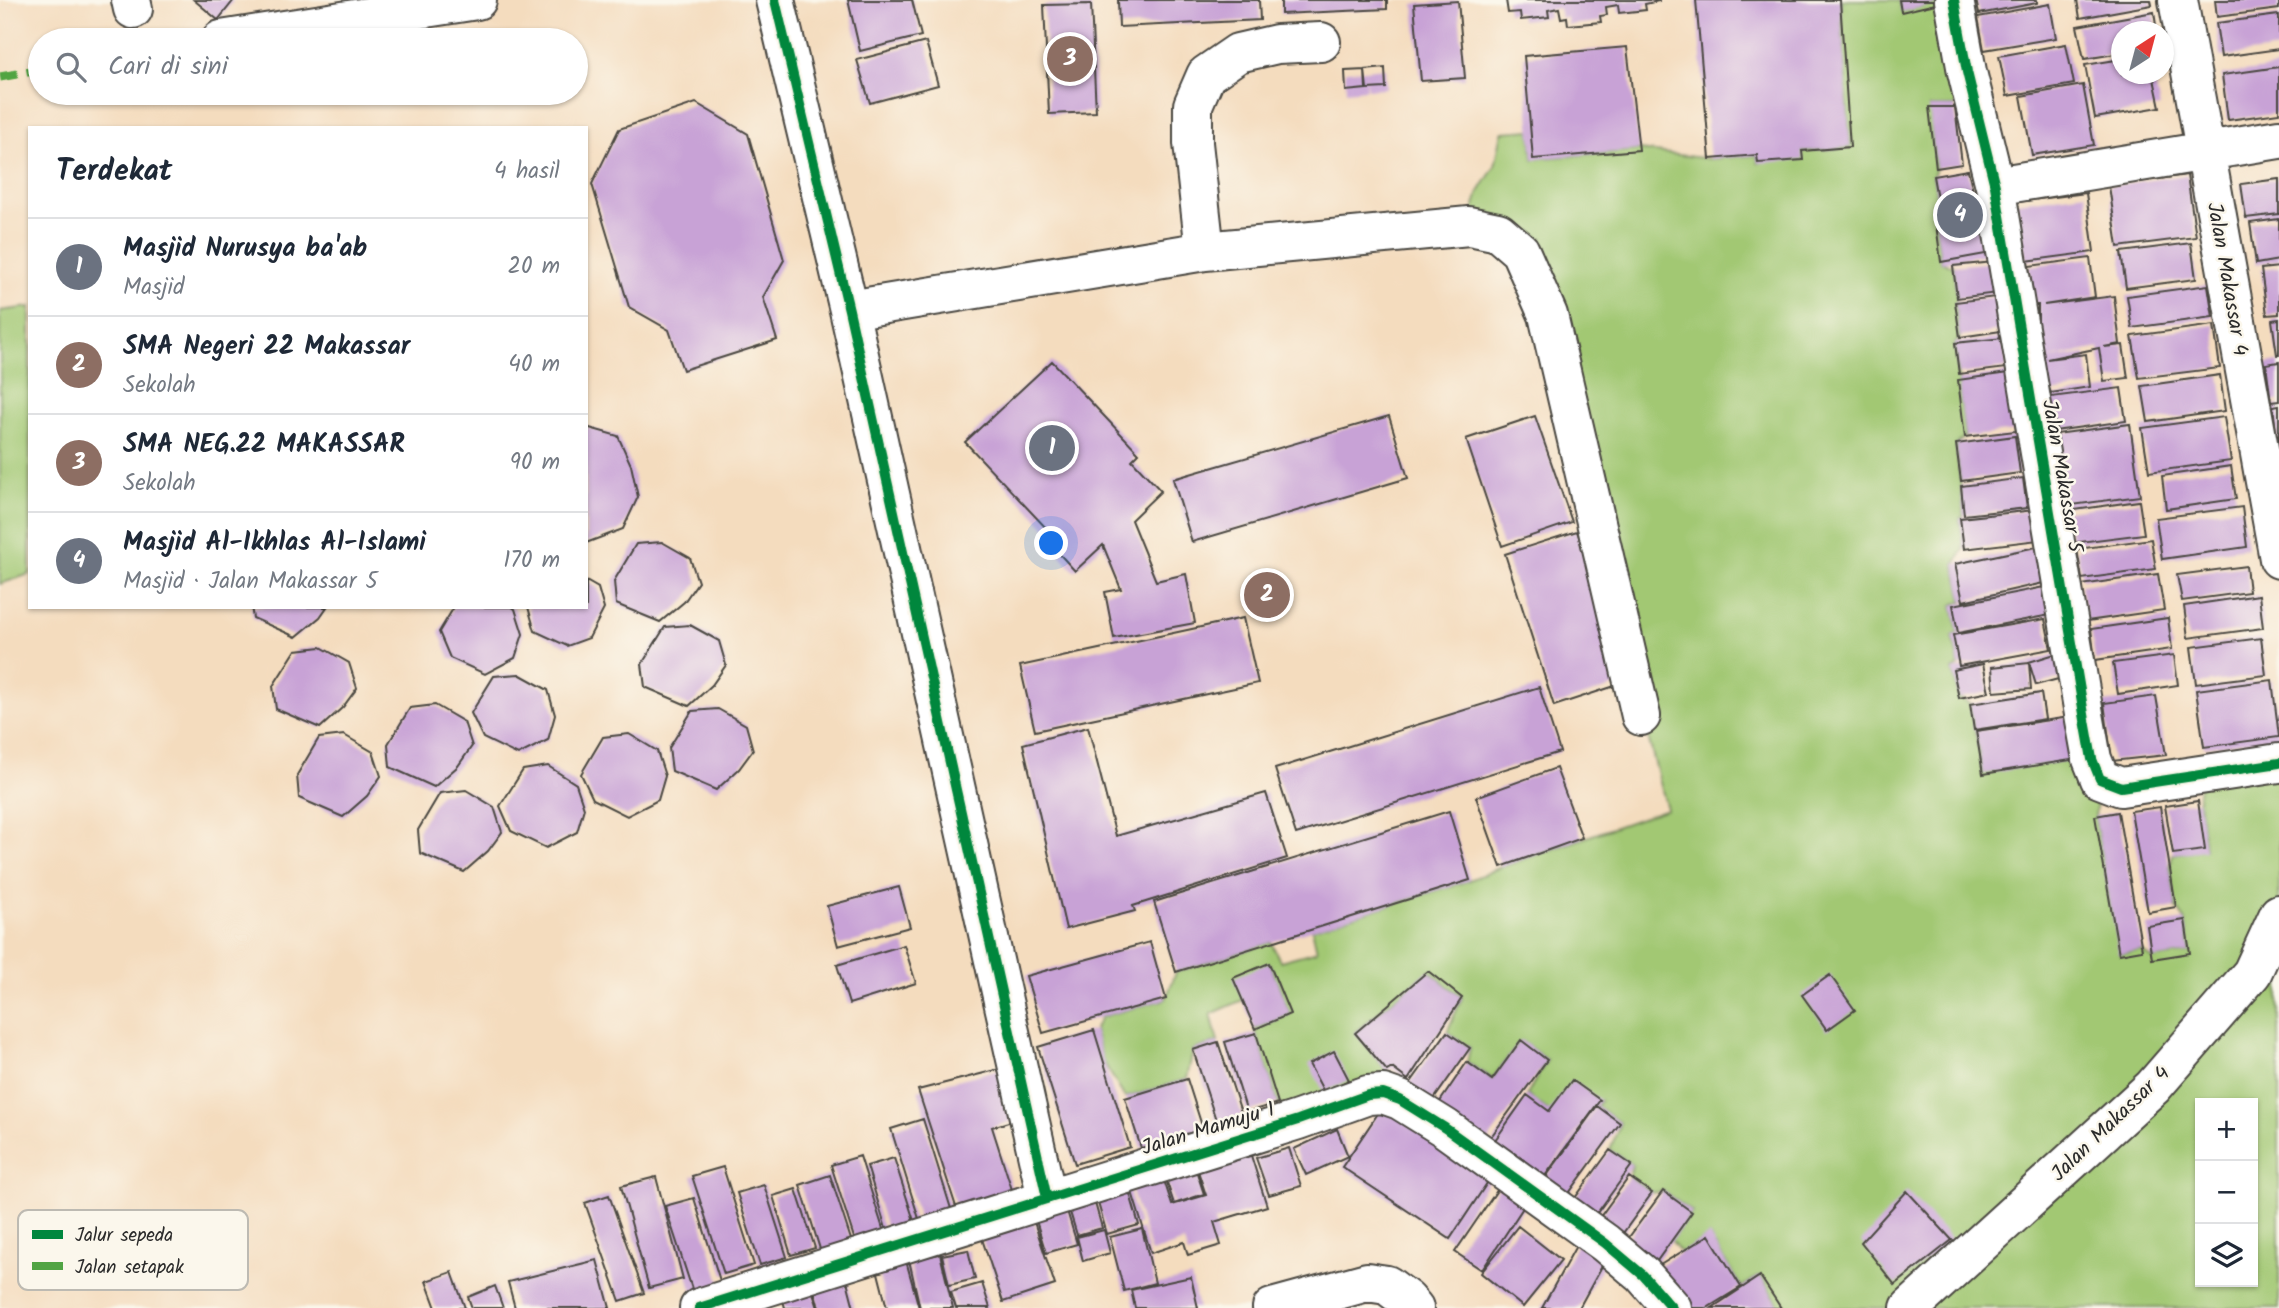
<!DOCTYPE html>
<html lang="id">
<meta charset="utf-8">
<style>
:root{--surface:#fff;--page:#f2f2f3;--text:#1f2937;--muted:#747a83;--line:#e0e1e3;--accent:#0f766e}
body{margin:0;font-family:Kalam,sans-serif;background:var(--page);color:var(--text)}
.controls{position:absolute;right:21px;bottom:21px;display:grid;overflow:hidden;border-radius:0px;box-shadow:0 2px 5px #0004}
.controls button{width:63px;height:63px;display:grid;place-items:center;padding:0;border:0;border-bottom:2px solid var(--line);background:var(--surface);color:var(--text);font:35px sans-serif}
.compass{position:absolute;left:2111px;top:21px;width:63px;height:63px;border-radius:50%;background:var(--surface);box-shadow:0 2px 5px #0004;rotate:36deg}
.you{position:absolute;left:1052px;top:544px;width:24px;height:24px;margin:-18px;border:5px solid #fff;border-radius:50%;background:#1a73e8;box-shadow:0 0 0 10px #1a73e833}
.badge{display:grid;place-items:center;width:46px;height:46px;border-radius:50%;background:var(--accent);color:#fff;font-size:23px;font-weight:700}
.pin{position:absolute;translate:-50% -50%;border:4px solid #fff;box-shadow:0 2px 7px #0006}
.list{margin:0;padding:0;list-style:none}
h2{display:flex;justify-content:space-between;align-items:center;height:91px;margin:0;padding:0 28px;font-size:30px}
h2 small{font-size:23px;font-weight:400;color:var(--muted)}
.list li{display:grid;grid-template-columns:46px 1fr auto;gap:21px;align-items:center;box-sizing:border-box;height:98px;padding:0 28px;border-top:2px solid var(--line)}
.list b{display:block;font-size:26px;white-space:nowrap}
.list p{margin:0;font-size:23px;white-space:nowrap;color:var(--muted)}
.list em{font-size:23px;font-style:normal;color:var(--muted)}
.icon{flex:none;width:38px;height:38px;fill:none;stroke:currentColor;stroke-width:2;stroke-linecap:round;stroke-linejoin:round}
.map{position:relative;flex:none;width:2279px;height:1308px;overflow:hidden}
.search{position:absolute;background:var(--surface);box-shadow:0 2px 5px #0004;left:28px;top:28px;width:560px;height:77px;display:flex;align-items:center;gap:18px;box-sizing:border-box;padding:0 24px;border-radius:38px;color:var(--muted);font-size:26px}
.panel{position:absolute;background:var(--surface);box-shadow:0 2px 5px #0004;left:28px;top:126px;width:560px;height:483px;border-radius:0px}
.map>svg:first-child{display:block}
.green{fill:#a2c873;stroke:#667a4f;stroke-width:2;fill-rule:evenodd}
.building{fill:#c8a2d6}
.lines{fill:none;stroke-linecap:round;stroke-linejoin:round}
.minor-casing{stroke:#494641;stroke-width:42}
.minor{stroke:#fff;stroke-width:38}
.quiet{stroke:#51a443;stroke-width:9;stroke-dasharray:18 9;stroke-linecap:butt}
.cycleway-casing{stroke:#fbf7ec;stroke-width:15}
.cycleway{stroke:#00873e;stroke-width:10}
.labels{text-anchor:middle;stroke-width:5;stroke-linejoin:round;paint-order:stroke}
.street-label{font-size:21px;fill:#2b2b2b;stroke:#fbf7ec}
.key{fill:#fbf7ec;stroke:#bdbab2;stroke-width:2}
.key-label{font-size:19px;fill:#2b2b2b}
</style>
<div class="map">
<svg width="2279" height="1308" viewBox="0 0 2279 1308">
<rect width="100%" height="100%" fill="#fbf7ec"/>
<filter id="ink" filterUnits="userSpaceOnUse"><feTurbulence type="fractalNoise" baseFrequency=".0143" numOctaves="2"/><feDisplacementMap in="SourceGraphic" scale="14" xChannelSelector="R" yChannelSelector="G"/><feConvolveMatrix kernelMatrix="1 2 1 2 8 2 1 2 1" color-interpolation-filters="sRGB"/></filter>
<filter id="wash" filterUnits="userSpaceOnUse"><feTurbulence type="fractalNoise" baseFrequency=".00686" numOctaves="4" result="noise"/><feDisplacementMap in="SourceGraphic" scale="28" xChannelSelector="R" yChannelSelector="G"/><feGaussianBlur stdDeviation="1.57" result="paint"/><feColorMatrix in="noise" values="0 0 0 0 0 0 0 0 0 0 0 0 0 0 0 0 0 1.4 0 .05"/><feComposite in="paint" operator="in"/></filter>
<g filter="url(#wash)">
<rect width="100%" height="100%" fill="#f4dcbe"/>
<path class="green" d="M1840,0h59l2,11 39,-8 27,69 -12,35h-25l6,61 -3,8 7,39 -5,1 6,45 12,5 4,32 -2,4 5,35 -5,7 10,93 -9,7 8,71 -4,4 4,30 -9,15 8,37 -10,4 5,28 -5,3 6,30 -6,4 6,28 11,6 13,69 93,-14 24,20 -5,37 25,138 22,-4 10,9 38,-6 -5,-33 -9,-13 -6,-39 3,-14 32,-5 -7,-48 2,-27 79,-11v545h-498l-21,-32 -19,11 -32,-51 -28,17 -10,-13 21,-28 -29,-21 -11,2 -23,-16 3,-12 -22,-15 10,-27 -23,-17 3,-5 -51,10 -22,-16 20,-35 -26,-19 -29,38 -25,-17 3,-14 -23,-16 15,-34 -33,-27 -74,61 32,39 -4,23 -85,26 -20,-17 -22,-70 -1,-4 35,-15 -21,-51 -26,37 -32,14 7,28 -25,8 -6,29 -62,19 -22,-37 -9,-31 7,-13 65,-18 10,-27 95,-30 9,19 37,-10 -5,-22 158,-49 31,-13 166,-58 -147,-558 -51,-25 10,-34 16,-26 7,-34 29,-2 2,29 106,-9 71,9 47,-4 1,8 44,-12 48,-4zM2200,1103h53v179h-53z
M30,307v267l-30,10v-273z"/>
<g id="blocks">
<path class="building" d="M194,0h40l-16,20z
M848,0h64l9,36 -61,15z
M1118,0h141l1,20 -141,7z
M1281,0h106v9l-106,5z
M1506,0h153v1l-14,3 1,6 -27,3 -1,-8 -12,2 1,8 -7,1 1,6 -33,3 -1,-8 -6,1 -2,-10 -11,2 1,7 -28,3 -1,-8 -12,1z
M1696,0h144l10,147 -48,4 1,9 -45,3 -1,-8 -47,4z
M1899,0h40l1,3 -39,9z
M1976,0h61v3l-58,11z
M2077,0h74l1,5 -72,13z
M2215,0h64v9l-62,8z
M1458,1l7,77 -44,3 -7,-77z
M1091,4l5,108 -47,2 -5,-109z
M2050,4l6,34 -72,12 -6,-33z
M2154,12l3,20h-35v21l-38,6 -7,-33z
M2279,15v34l-58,8 -5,-34z
M926,42l12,43 -68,18 -13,-43z
M2066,44l8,40 -67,12 -8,-40z
M1627,47l12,103 -106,9 -9,-103z
M2122,59v15h31l7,33 -65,11 -10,-53z
M2279,67v46l-51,7 -6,-45z
M1385,68l1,20 -19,1 -2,-19z
M1365,70l1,19 -20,2 -1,-20z
M2083,85l11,60 -62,10 -11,-59z
M696,103l52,31 36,126 -21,37 14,43 -94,30 -14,-40 -40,-23 -37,-123 27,-55z
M1929,107h26l7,57 -26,4z
M1968,170l8,34 4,-1 11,50 -50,9 -6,-46 5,-1 -7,-39z
M2187,175l9,62 -78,10 -9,-61z
M2279,179v35l-33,4 -5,-34z
M2086,193l8,59 -68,9 -9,-59z
M2279,219v41l-23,4 -6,-41z
M2191,243l5,36 -70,9 -5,-36z
M2090,258l5,39 -51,8 70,-9 6,48 -16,3 19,-2 5,33 -24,3 -5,-33 -52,11 39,-5 4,33 -39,6 -13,-32v-56h-4l-5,-39z
M1994,262l4,31 -41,5 -4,-32z
M2279,267v47l-12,1 -6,-46z
M2208,285l5,32 -81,11 -5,-32z
M2003,296l5,34 -48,7 -5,-35z
M2279,319v36h-2l-5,-35z
M2214,325l6,43 -81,10 -7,-42z
M2003,338l4,30 -48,6 -4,-31z
M1052,361l87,92 -7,7 29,31 -30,29 25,61 30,-7 9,49 -81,15 -9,-46 16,-3 -18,-44 -28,26 -31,-34 5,-6 -84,-89z
M2279,362v39l-8,1 -5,-38z
M2008,373l8,58 -51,6 -7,-57z
M2220,375l5,36 -77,11 -6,-36z
M2121,388l5,33 -79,11 -4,-34z
M2279,405v35h-2l-4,-34z
M1389,416l19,62 -216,64 -19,-63z
M1535,416l37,106 -70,24 -36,-107z
M2224,417l7,44 -82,11 -7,-44z
M2130,424l10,72 -75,10 -16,-71z
M586,427l32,9 13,29 7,32 -15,32 -37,14z
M2015,436l5,37 -59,8 -5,-37z
M2231,466l5,33 -70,10 -4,-33z
M2023,478l4,30 -63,7 -3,-29z
M2139,501l5,33 -72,9 -5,-32z
M2242,507l5,40 -85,12 -6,-41z
M2035,510l4,30 -75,9 -4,-31z
M1577,531l50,151 -73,24 -49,-152z
M2151,539l5,30 -74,10 -5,-30z
M662,542l28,16 8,24 -14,20 -24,20 -44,-18 -2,-23 22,-37z
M2041,546l7,36 -85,19 -8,-37z
M2246,566l3,26 -67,9 -5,-26z
M2158,574l6,36 -77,11 -6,-36z
M586,581l12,7 6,21 -15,29 -22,8 -32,-15 -7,-24h58z
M2044,587l6,28 -92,18 -5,-28z
M2259,595l4,33 -75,10 -4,-32z
M251,607h76l-7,10 -24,20 -43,-19z
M454,607h58l3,2 8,25 -8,24 -30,16 -35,-16 -11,-26z
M1243,618l15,65 -223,48 -15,-65z
M2168,618l4,31 -77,11 -4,-31z
M2045,619l6,30 -92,17 -6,-31z
M690,625l29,16 7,24 -14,20 -23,21 -44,-19 -3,-23 23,-37z
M2261,638l5,37 -70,9 -5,-37z
M321,647l28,16 8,25 -14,19 -23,21 -44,-19 -3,-23 23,-36z
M2055,654l7,24 -26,7 -7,-23z
M2174,655l4,30 -60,9 -5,-31z
M2029,663l2,26 -37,3 -2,-25z
M1983,664l6,28 -30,6 -6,-28z
M519,674l29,16 7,25 -7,25 -30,15 -35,-17 -12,-25 23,-37z
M2272,680l7,57 -75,10 -8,-57z
M1539,687l21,65 -264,82 -21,-65z
M2041,693l4,26 -71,11 -4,-26z
M2156,696l10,59 -54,6 -8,-58z
M435,705l29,17 8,24 -14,20 -24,21 -44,-20 -2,-23 22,-36z
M718,709l28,16 7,25 -14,19 -23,21 -44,-19 -3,-23 23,-37z
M2070,717l7,42 -94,15 -7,-43z
M1088,727l28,109 150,-43 21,65 -154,48 2,5 -69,18 -43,-185z
M629,734l28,17 8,25 -7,24 -31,16 -34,-17 -12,-25 22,-37z
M344,735l29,17 8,24 -14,20 -24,21 -44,-19 -2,-23 22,-37z
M548,766l28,18 8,24 -7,24 -31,16 -35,-17 -11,-25 23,-36z
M1556,768l26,70 -81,29 -25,-70z
M466,790l28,17 8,25 -14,19 -24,21 -44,-19 -2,-23 22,-37z
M2198,801l7,49 -32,4 -8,-48z
M2160,807l16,100 -28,5 -17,-101z
M1449,811l21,69 -294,92 -22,-70z
M2118,812l24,138 -23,4 -24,-138z
M899,887l11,40 -72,19 -11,-40z
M2185,920l5,33 -38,6 -5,-33z
M1150,942l16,57 -123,34 -17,-57z
M904,945l12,38 -67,21 -12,-39z
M1269,963l21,51 -35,15 -22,-51z
M1428,971l34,27 -54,82 -16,-12 -5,3 -32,-38z
M1830,975l25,35 -28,20 -25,-35z
M1094,1030l36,117 -55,17 -37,-117z
M1447,1032l23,16 -43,61 -23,-17z
M1256,1033l22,70 -31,9 -22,-70z
M1521,1040l26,20 -65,89 -45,-43 30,-44 25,18z
M1218,1042l24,73 -25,8 -24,-73z
M1334,1051l15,29 -25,12 -15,-28z
M1000,1069l15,51 -23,7 22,69 -56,17 -40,-123z
M1187,1079l16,50 -62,19 -16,-50z
M1572,1080l28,20 -63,87 -49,-37 39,-55 22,16z
M1383,1106l108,71 -41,62 -108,-72z
M1597,1106l23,17 -59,81 -23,-16z
M923,1119l29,93 -32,10 -29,-93z
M1337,1129l11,27 -42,19 -12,-26z
M1248,1146l19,60 -53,16 7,23 -33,10 -4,-13 -33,11 -23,-74 32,-11 12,37 34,-10 -11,-33z
M1289,1148l12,38 -32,9 -13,-37z
M1610,1150l22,15 -35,48 -22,-15z
M860,1156l24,76 -29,9 -24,-76z
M894,1158l21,66 -28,8 -20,-66z
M1193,1161l11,33 -30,10 -11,-34z
M723,1167l31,98 -30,9 -32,-98z
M830,1175l25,77 -31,10 -24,-77z
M656,1177l27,102 -34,9 -28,-102z
M1629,1177l23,16 -29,40 -23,-16z
M1502,1183l26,17 -46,70 -27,-18z
M764,1185l23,72 -27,8 -23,-72z
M1128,1187l11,38 -32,9 -11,-38z
M796,1189l19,59 -24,7 -18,-59z
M1663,1191l29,21 -38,53 -30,-21z
M1907,1191l45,49 -57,45 -34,-43z
M609,1195l35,98 -24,8 -35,-98z
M1093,1196l9,32 -25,7 -10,-33z
M694,1198l27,86 -28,8 -28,-86z
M1065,1204l12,40 -31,9 -12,-39z
M1032,1216l23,69 -52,17 -23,-69z
M1518,1226l43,34 -38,47 -42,-34z
M1142,1229l13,54 -31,8 -14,-54z
M1104,1230l6,23 -27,8 -6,-24z
M1709,1235l32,52 -34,21h-24l-26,-41z
M1578,1242l29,15 -28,51h-37z
M968,1250l7,29 -26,6 -7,-30z
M940,1254l13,54h-33l-11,-48z
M905,1257l14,51h-32l-11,-43z
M597,1260l13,48h-95l-7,-26z
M452,1272l13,36h-29l-10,-27z
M845,1273l9,35h-35l-7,-26z
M1760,1276l21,32h-69z
M1191,1277l7,31h-63l-4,-18z
M810,1283l8,25h-33l-4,-16z
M982,1283l8,25h-34l-5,-16z
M495,1286l8,22h-31l-4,-11z"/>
</g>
</g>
<g filter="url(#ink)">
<use href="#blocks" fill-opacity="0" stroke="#494641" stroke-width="2"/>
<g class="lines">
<g class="minor-casing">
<path id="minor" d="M131,0l2,9
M775,0l74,310 198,888
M1954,0l13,72 28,114 90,534 7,39 8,20 21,8 158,-24
M2178,0l101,559
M221,40l256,-40
M1995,186l284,-47
M1205,251l264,-25 29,6 22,19 28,64 93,401
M849,310l356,-59 -12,-108v-38l13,-30 32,-22 39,-9 44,-2
M699,1308l599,-188 70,-25 15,-1 17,6 45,28 160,115 38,32 29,33
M1272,1308l95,-26 20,3 20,15 7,8
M1910,1308l243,-221 99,-114 27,-59"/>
</g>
<use href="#minor" class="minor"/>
<path class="quiet" d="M0,77l40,-7"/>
<g class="cycleway-casing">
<path id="cycleway" d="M775,0l74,310 198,888
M1954,0l13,72 28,114 90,534 7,39 8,20 21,8 158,-24
M699,1308l599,-188 70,-25 15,-1 17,6 45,28 160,115 38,32 29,33"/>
</g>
<use href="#cycleway" class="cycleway"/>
</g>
</g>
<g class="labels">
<g class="street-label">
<text transform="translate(2228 279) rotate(80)" y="7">Jalan Makassar 4</text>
<text transform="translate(2063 476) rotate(80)" y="7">Jalan Makassar 5</text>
<text transform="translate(2110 1123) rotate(-44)" y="7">Jalan Makassar 4</text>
<text transform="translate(1208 1128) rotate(-17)" y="7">Jalan Mamuju 1</text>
</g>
</g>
<rect x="18" y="1210" width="230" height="80" rx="10" class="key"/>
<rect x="32" y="1230" width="31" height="9" fill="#00873e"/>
<rect x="32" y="1262" width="31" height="8" fill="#51a443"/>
<g class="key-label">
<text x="75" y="1241">Jalur sepeda</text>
<text x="75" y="1273">Jalan setapak</text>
</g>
</svg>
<div class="controls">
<button>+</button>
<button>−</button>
<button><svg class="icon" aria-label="layers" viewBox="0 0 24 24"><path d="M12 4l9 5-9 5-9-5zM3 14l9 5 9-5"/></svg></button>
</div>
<svg class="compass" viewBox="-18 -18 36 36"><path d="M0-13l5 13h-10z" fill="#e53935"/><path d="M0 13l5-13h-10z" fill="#747a83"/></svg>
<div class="you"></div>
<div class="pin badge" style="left:1052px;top:448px;background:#6b7280">1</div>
<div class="pin badge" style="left:1267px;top:595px;background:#8d6e63">2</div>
<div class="pin badge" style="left:1070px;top:59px;background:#8d6e63">3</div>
<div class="pin badge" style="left:1960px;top:215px;background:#6b7280">4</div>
<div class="search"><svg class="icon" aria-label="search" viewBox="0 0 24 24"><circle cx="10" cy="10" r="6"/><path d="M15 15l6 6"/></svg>Cari di sini</div>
<section class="panel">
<h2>Terdekat<small>4 hasil</small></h2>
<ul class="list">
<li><span class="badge" style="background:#6b7280">1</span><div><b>Masjid Nurusya ba'ab</b><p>Masjid</p></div><em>20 m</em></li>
<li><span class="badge" style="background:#8d6e63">2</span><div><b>SMA Negeri 22 Makassar</b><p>Sekolah</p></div><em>40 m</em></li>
<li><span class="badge" style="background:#8d6e63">3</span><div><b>SMA NEG.22 MAKASSAR</b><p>Sekolah</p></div><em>90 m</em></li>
<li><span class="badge" style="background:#6b7280">4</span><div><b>Masjid Al-Ikhlas Al-Islami</b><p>Masjid · Jalan Makassar 5</p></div><em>170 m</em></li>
</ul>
</section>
</div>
